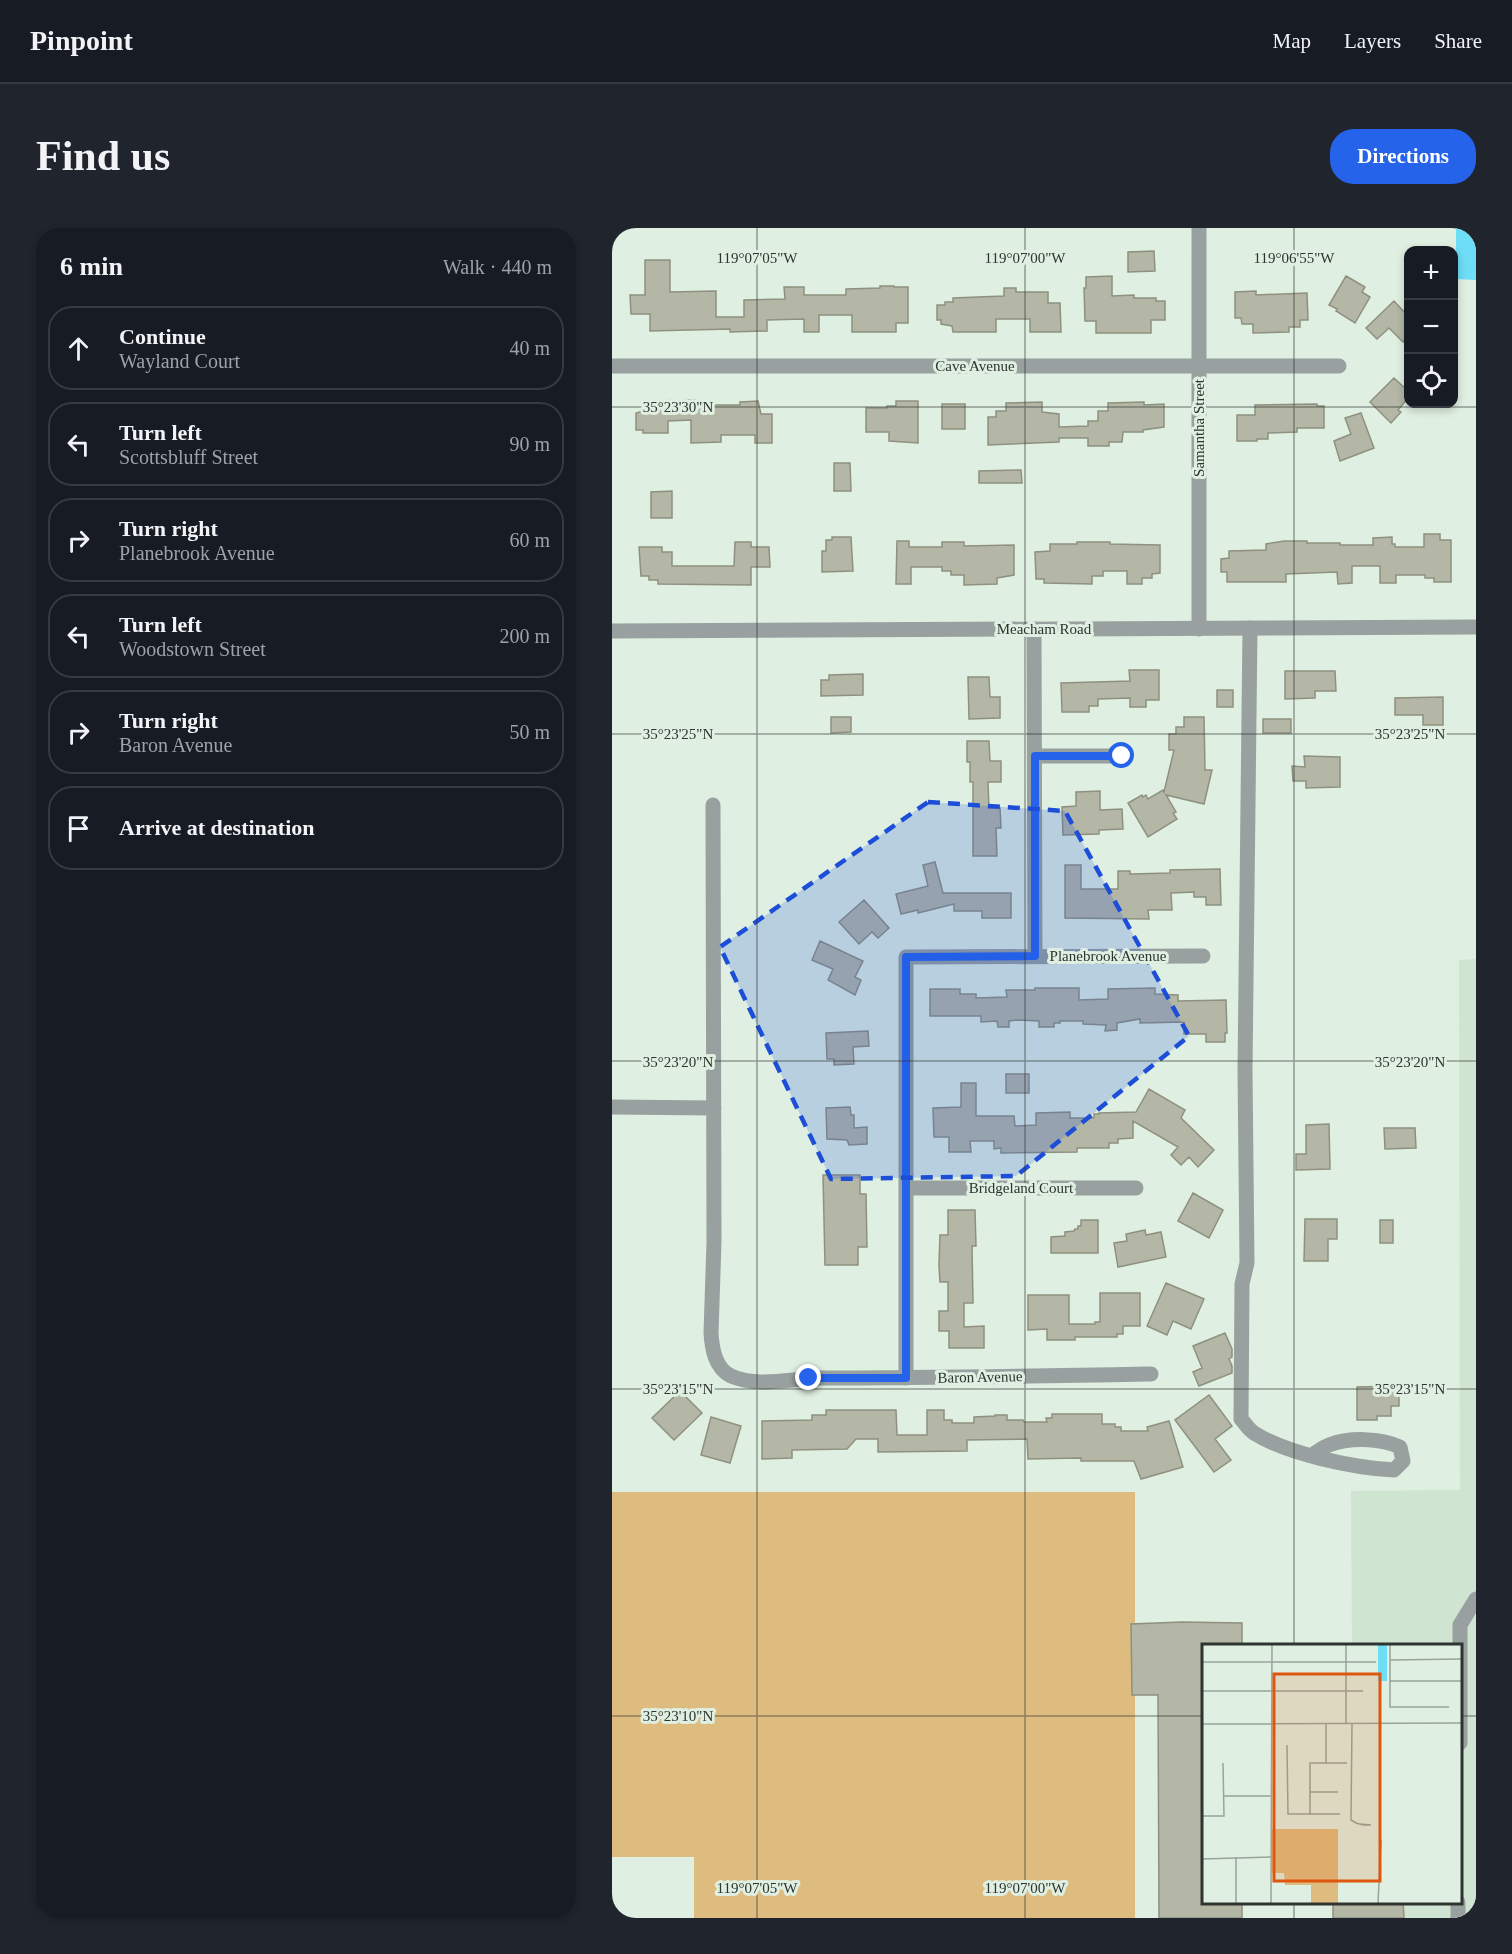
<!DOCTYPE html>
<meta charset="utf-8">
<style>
:root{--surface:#171b24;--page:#20242c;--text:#f1f3f6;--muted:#9ea1a6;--line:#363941;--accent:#2563eb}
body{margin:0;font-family:Georgia,serif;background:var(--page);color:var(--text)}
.controls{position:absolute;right:18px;top:18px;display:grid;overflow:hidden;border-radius:12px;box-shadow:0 3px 9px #0003}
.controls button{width:54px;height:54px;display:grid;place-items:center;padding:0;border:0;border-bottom:2px solid var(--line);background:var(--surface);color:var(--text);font:30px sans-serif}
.stop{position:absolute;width:18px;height:18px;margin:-14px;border:4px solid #2563eb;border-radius:50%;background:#fff}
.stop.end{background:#2563eb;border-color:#fff;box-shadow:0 2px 6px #0008}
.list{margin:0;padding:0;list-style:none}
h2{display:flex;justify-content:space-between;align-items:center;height:78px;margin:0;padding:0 24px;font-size:26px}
h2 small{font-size:20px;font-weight:400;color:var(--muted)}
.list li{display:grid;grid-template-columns:39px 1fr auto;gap:18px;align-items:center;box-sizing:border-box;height:84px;margin:0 12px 12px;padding:0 12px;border:2px solid var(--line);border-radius:24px}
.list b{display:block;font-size:22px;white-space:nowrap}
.list p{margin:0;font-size:20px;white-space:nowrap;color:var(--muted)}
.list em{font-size:20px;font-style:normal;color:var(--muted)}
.icon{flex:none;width:33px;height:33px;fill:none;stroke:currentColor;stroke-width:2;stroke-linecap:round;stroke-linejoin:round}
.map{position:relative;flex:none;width:864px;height:1690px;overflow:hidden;border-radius:24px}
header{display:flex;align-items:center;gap:36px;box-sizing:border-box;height:84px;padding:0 30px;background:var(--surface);border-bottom:2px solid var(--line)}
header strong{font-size:28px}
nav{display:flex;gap:33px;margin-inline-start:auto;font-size:21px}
.intro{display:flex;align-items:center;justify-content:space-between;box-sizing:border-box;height:144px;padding:0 36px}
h1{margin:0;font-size:42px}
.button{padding:15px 27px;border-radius:24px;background:var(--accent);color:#fff;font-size:21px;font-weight:700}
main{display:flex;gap:36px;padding:0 36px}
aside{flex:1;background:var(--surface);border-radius:24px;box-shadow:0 3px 9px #0003}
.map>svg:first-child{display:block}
.built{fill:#cfe4d1}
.green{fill:#debc7f}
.water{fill:#6eddf6}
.building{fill:#b4b7a5;stroke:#8e917f;stroke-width:1.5}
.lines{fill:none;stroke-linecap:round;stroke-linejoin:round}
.minor{stroke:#98a19f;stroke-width:15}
.tertiary{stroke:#98a19f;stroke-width:15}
.route{stroke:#2563eb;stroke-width:8}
.marked{fill:#1d4ed8;fill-opacity:0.2;stroke:#1d4ed8;stroke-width:4.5;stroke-dasharray:12 8;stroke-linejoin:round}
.ticks{fill:none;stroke:#2e342f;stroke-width:1.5;stroke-opacity:0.45}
.labels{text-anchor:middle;stroke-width:6;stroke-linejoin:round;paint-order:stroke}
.street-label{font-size:15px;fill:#2e342f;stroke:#dfefe1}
.inset-road{fill:none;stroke:#98a49a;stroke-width:1.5}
.view{fill:#df570e;fill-opacity:0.15;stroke:#df570e;stroke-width:3}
.inset-edge{fill:none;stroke:#2e342f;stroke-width:3}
.ticks-label{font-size:15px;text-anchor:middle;fill:#2e342f;stroke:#dfefe1;stroke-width:6;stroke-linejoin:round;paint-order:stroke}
</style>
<header>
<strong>Pinpoint</strong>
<nav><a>Map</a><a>Layers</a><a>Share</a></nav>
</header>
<div class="intro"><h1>Find us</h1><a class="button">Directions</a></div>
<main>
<aside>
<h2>6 min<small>Walk · 440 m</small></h2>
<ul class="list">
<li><svg class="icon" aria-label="ahead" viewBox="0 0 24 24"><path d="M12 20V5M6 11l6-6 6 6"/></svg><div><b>Continue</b><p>Wayland Court</p></div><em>40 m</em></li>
<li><svg class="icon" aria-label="left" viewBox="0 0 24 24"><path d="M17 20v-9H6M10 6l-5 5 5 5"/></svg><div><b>Turn left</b><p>Scottsbluff Street</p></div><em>90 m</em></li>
<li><svg class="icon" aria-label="right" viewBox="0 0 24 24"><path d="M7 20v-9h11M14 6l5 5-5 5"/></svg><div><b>Turn right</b><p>Planebrook Avenue</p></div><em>60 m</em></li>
<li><svg class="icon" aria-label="left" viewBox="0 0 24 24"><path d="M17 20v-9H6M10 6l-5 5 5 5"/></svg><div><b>Turn left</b><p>Woodstown Street</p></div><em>200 m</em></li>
<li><svg class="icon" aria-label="right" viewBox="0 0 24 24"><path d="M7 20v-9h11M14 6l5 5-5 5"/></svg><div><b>Turn right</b><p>Baron Avenue</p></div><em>50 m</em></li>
<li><svg class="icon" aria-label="arrive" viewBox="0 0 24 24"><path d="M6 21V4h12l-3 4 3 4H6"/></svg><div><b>Arrive at destination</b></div></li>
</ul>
</aside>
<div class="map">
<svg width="864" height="1690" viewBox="0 0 864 1690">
<rect width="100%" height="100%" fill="#dfefe1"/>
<path class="built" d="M864,731v959h-124v-16h108v-257h-108l-1,-154 109,-1 -1,-530z"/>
<path class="green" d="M0,1264h523v426h-441v-61h-82z"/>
<path class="water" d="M844,0h20v52l-20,-1z"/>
<path class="building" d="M542,23l1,20 -27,1v-20z
M33,32h25v32l46,-1v26h28v-17l41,-1 -1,-12h20v8h42v-6l34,-1v-2h14v1h14v36h-12v9h-44v-17h-33v17h-15v-13l-37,1v11l-37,1v-3l-80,2v-17h-19l-1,-19h15z
M500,48v20l22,-1v3h22v3h9v19h-14v13h-55v-12h-11l-1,-33h2v-11z
M734,48l19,11 -3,5 8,5 -15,26 -19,-12 1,-2 -8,-4z
M392,60h12v4h32v11h12l1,29h-31v-13h-34v13h-43l-1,-6 -11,-2v-4h-4v-15h8v-3h8v-4l51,-2z
M644,63v4l51,-2 1,27h-8v7h-11v5l-36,1v-9h-11l-1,-6h-6v-26z
M782,73l14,15v21l-5,5 -14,-14 -12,11 -11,-11z
M782,150l14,13v7l-10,12 3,2 -10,11 -21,-21z
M88,172v4l10,1h30v-3l18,-1 3,13h11v29h-17v-8h-34v7l-30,1v-23l-23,1v12h-25v-3h-7v-17l14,-4v-8z
M284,173h22v42l-29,-2v-9h-23v-24h21v-2h9z
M430,174v10l17,2v13l29,-1v-5h10v-10h10v-8l36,-1v3l20,-1v23l-21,3v2h-20l-1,10h-13v4h-21v-8h-29v4l-71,3v-28h8v-6h10v-8z
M330,176h23v25h-23z
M705,176v2h7v22h-27v4l-29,1v6h-11v2h-20v-26h18v-10z
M749,185l13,35 -34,13 -6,-20 17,-7 -6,-16z
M222,235h16l1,28h-17z
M409,242l1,13h-43v-12z
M60,263v27h-21v-26z
M812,306h16v6h11v42h-17v-4h-9v-3h-29v8h-16v-17h-28v17l-14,1 -1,-12 -51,2v8h-59v-10h-6v-13l8,-1v-7l37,-1v-6l18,-3h23v2h33v2h33v-7l19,-1v7h3v3h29z
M220,309h19l2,34 -31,1v-21h4v-11h6z
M285,313h12v6h33v-5h22v4l50,-1v30l-17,3v6l-33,1v-10h-13v-4h-9v-4h-31v17h-15z
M123,314h16v5h18l1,20h-19v18l-93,-1v-4h-9v-4h-8l-2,-29h23v5h10v14h62z
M465,314h33v2l50,1v28l-8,1v4h-10v6h-15v-13h-24v5h-11v8l-48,-1v-4h-8l-1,-27 15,-1v-7h27z
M517,442h30v30h-13v7h-16v-9l-32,1v7h-9v6h-27l-1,-29 69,-2z
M673,443h50l1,20h-21v7l-30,1z
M251,446v21l-42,1v-16h8v-5z
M356,449h21l1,20h10v21l-31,1z
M605,462h16v17h-16z
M831,469v28h-20v-10h-28v-17z
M219,489h20v15l-20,1z
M572,489h20l1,53h7l-8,34 -38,-9 10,17 -3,1 4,6 -29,18 -20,-34 14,-8 1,2 3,-2 2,4 15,-9 1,2 10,-42h-5v-16h7v-7h8z
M651,491h28v14h-28z
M355,513h22l1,20h11v21h-13l1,26h11l1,20h-5l1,28h-24v-74h-3v-20h-3z
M692,528l36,1v30l-34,1v-7h-13l-1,-15 13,1z
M488,563v19l22,-1 1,20 -24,1v4l-36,1 -1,-28 14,-1v-14z
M323,634l8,31h68v25h-29v-7h-28v-7l-36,9v-3l-17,4 -5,-20 32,-8 -5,-21z
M453,637h16v24h37v-18h12v3l40,-1v-3l50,-1 1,36h-15v-8h-12v-5l-23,1 1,17h-24l1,9 -84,-1z
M252,672l25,28 -11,10 -6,-6 -13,12 -20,-22z
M208,713l43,20 -8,16 6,3 -6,15 -27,-15 5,-11 -21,-9z
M423,760h44v12l29,-1v-10l47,-1v6l23,1v6l48,-1 1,33h-2v9h-19v-8h-22v-12l-44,1v-4l-23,4v7l-12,1 1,-6 -23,-1v-3h-23v2h-6v4h-15v-6l-22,-1 -8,1v6h-11l-1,-6 -16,1v-6h-51v-27h30v5h16v4l31,-1 -1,-7h29z
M256,803l1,15 -16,1 1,17 -20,1v-6h-7l-1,-26z
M394,846h23v19h-23z
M349,855h15v33h38l1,10 21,-1v-12l34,-1v6h24v-4h5v-1l37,-1 13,-23 36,21 -4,8 33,32 -16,17 -9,-10 -8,8 -10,-10 7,-8 -45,-26v17l-15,1v4h-9v5h-32v4l-76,1v-5l-7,1v-8h-24l1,11h-22v-15h-15l-1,-29 28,-1z
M238,879l1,8h3v13l13,-1v17l-18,1 -2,-5 -20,-1 -1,-31z
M717,896l1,45 -34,1v-16h10v-29z
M772,900h31l1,20 -31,1z
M211,947h37v19h6l1,53h-9v18h-33z
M581,965l30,17 -14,28 -31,-17z
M336,982h27l1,36h-4l1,57h-9v24l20,-1v22h-35v-17h-10v-20h9v-29h-8l-1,-17 1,-30h8z
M693,991h32v20h-9v22h-24z
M469,992h17v33h-47v-16l14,-1v-4l9,-1 1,-2h3v-3h3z
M768,992h13v23h-13z
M533,1002l1,5 15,-3 5,25 -48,10 -4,-24 13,-2 -1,-7z
M554,1055l38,16 -13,30 -18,-8 -6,14 -20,-9z
M488,1065h40v33h-17v8h-6v3h-42v3h-28v-11l-19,1v-35h41v29h26v-2h5z
M613,1105l7,16v8l-3,2 3,7v7l-33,13 -6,-14 9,-4 -9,-22z
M783,1158v7h4v13h-8v10h-14v4h-20v-33z
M68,1163l22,22 -28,27 -22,-22z
M597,1167l23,31 -17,13 16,21 -17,12 -39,-52z
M214,1182h70l1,25h30v-25h17v10h8v3h22v-6l21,-1v-1h12v5h16l1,2h23l-1,-4h6v-4h50v10h13v3h6v4h27l-1,-4 22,-6 14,46 -42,12 -7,-18h-53v-3l-53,1 -1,-20 -60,1v11l-89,1v-13h-22l-9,10 -55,1v8l-30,1v-38l50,-1v-5h14z
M99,1189l30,9 -11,37 -29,-8z
M570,1394l60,1v22h-39v257h39v16h-83l-1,-223h-26l-1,-71z
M721,1674h70l1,16h-71z"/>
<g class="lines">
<path class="minor" d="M0,138h727
M638,400l-5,442 2,193 -5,21 -1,135c4,4 7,10 13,14 33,21 100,35 140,37l9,-9 -3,-14c-20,-9 -50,-10 -71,-2 -6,2 -12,7 -17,10
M422,401l1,327
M587,401v-401
M423,528h87
M101,577l1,437 -3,91c1,16 4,35 20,43 27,12 62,2 91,2 110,0 219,-2 329,-4
M0,879l102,1
M294,960h230
M294,1150v-421l297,-1
M848,1515v-118l16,-26
M846,1690v-16"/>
<path class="tertiary" d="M0,403l864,-4"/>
</g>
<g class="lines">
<path class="route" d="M197,1150h97v-421l129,-1v-200h87"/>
</g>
<path class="marked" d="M316,574l137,9 124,225 -173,140 -185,3 -111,-232z"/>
<path class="ticks" d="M145,0v1690M413,0v1690M682,0v1417M0,179h864M0,506h864M0,833h864M0,1161h864M0,1488h591M848,1488h16M682,1674v16"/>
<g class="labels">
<g class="street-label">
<text x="363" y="143">Cave Avenue</text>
<text transform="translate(587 200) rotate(-90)" y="5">Samantha Street</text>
<text x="432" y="406">Meacham Road</text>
<text x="496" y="733">Planebrook Avenue</text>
<text x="409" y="965">Bridgeland Court</text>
<text transform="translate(368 1149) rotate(-1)" y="5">Baron Avenue</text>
</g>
</g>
<g transform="translate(590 1416)">
<rect width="260" height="260" fill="#dfefe1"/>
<path d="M70,185h66v74h-27v-18h-26l-1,-12h-12z" fill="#debc7f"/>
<path d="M176,1h9v36h-9z" fill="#6eddf6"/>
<path class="inset-road" d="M188,0v63h59M188,16l72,-1M0,18h174M188,37h72M0,47h161M124,79v40M144,79v-79M150,79l-1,97 5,3 7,2h8l-11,-1M0,80l260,-1M85,101l1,69h52M108,148h28M22,152h48M108,171v-52h37M0,172h22l-1,-53M0,215l70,-2M34,259v-46M69,259l1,-259M176,259l3,-63"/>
<path class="view" d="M72,30h106v207h-106z"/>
<rect width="260" height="260" class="inset-edge"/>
</g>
<g class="ticks-label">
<text x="145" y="35">119°07'05"W</text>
<text x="413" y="35">119°07'00"W</text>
<text x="682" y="35">119°06'55"W</text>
<text x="66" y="184">35°23'30"N</text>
<text x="66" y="511">35°23'25"N</text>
<text x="798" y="511">35°23'25"N</text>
<text x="66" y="839">35°23'20"N</text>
<text x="798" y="839">35°23'20"N</text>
<text x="66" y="1166">35°23'15"N</text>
<text x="798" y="1166">35°23'15"N</text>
<text x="66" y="1493">35°23'10"N</text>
<text x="145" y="1665">119°07'05"W</text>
<text x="413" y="1665">119°07'00"W</text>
</g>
</svg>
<div class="controls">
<button>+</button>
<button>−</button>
<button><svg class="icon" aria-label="locate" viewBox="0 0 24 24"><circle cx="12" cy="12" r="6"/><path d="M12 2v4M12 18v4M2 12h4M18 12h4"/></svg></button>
</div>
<div class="stop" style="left:510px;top:528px"></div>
<div class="stop end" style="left:197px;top:1150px"></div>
</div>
</main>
